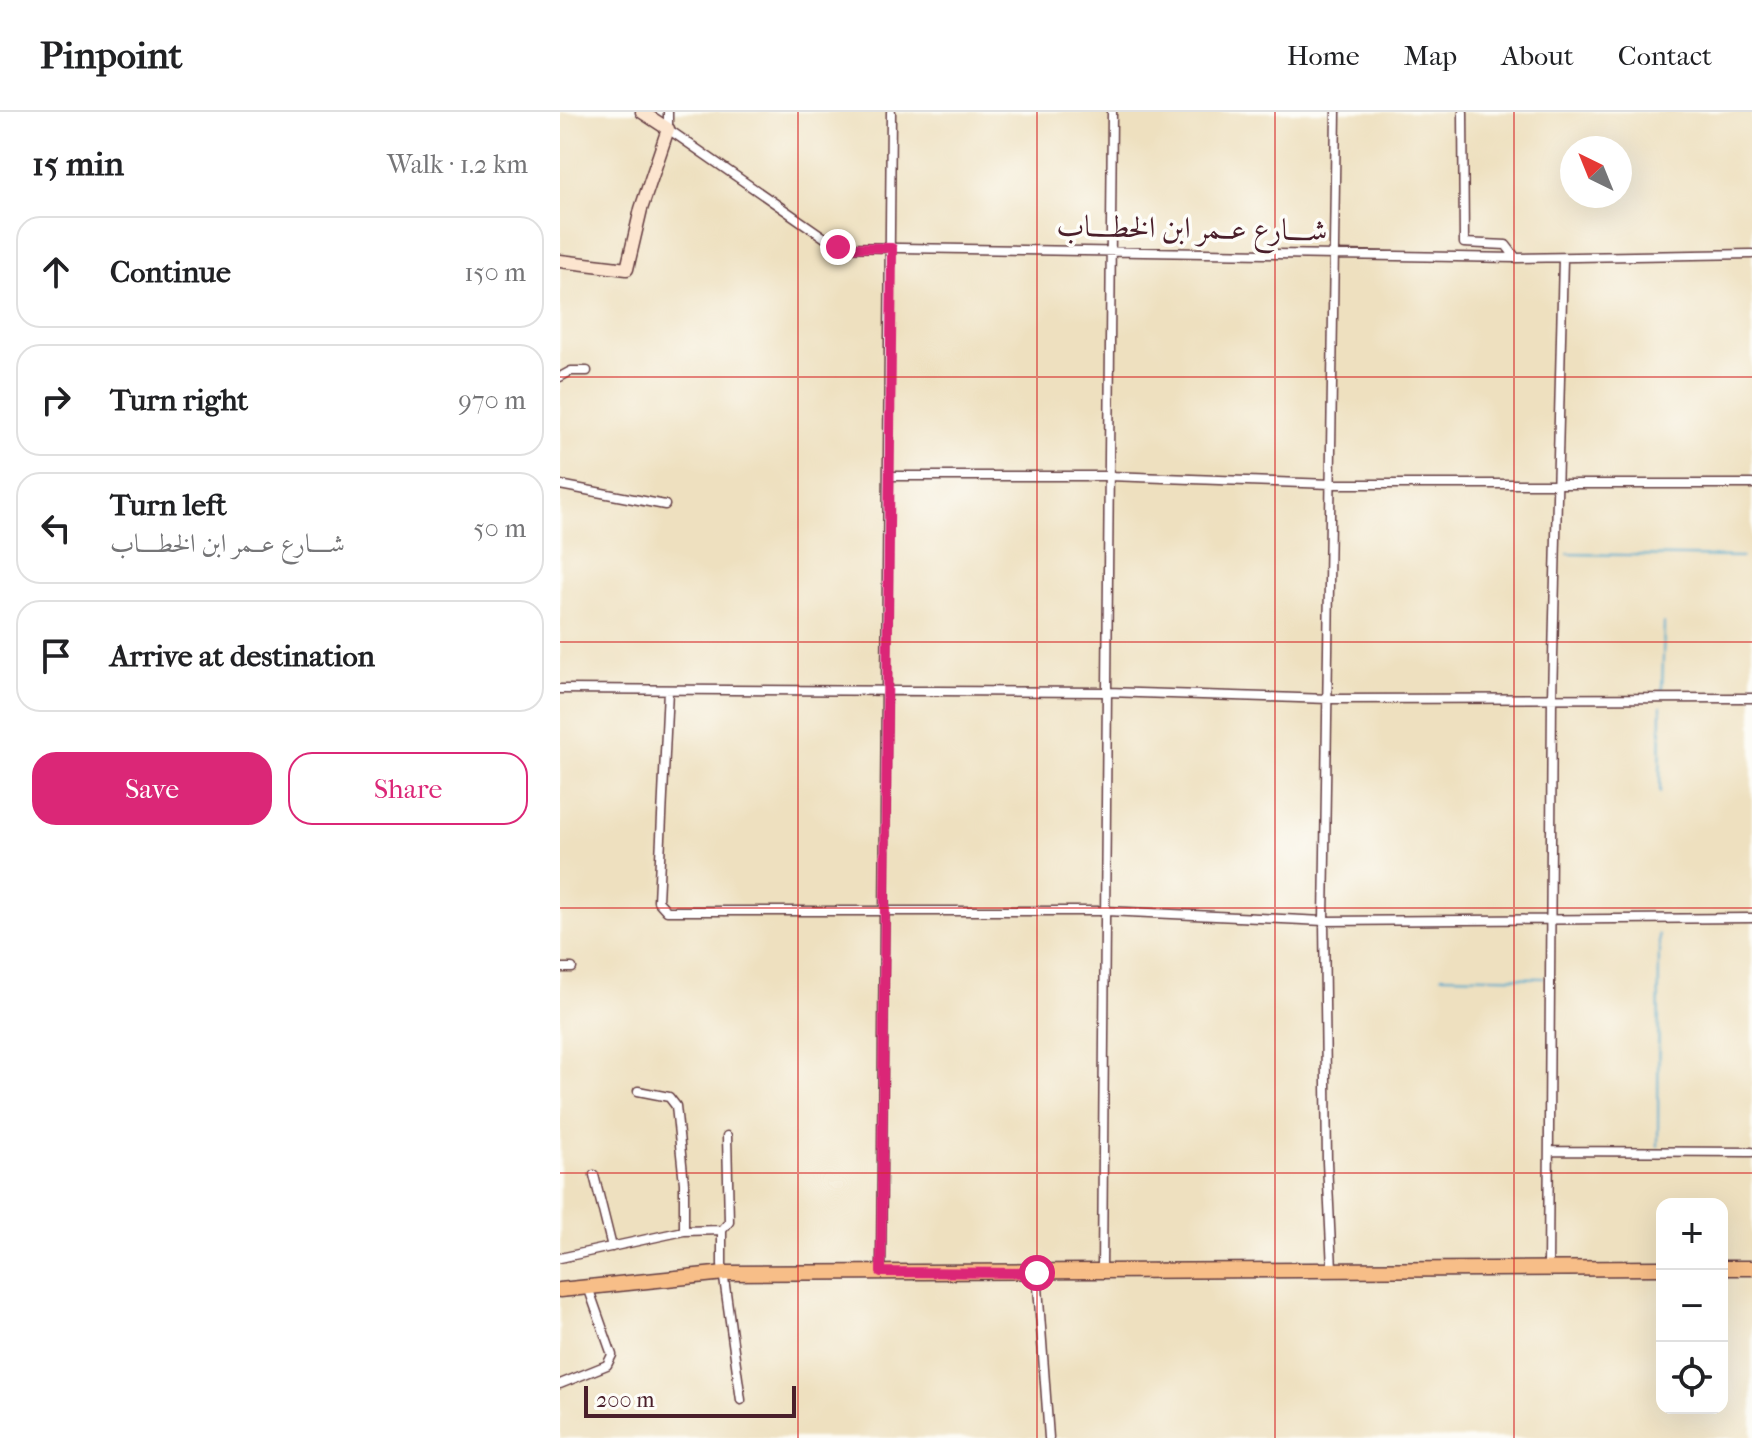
<!DOCTYPE html>
<meta charset="utf-8">
<style>
:root{--surface:#fff;--page:#f6f6f6;--text:#202124;--muted:#757577;--line:#e0e0e0;--accent:#db2777}
body{margin:0;font-family:"IM FELL French Canon",Amiri,serif;background:var(--page);color:var(--text)}
.controls{position:absolute;right:24px;bottom:24px;display:grid;overflow:hidden;border-radius:16px;box-shadow:0 8px 32px #0002}
.controls button{width:72px;height:72px;display:grid;place-items:center;padding:0;border:0;border-bottom:2px solid var(--line);background:var(--surface);color:var(--text);font:40px sans-serif}
.compass{position:absolute;left:1000px;top:24px;width:72px;height:72px;border-radius:50%;background:var(--surface);box-shadow:0 8px 32px #0002;rotate:317deg}
.scale{position:absolute;left:24px;bottom:20px;width:212px;box-sizing:border-box;padding-left:8px;border:4px solid #4a1f2b;border-top:0;font-size:22px;line-height:28px;white-space:nowrap;color:#4a1f2b;-webkit-text-stroke:6px #fdfcf7;paint-order:stroke}
.stop{position:absolute;width:24px;height:24px;margin:-18px;border:6px solid #db2777;border-radius:50%;background:#fff}
.stop.end{background:#db2777;border-color:#fff;box-shadow:0 2px 8px #0008}
.list{margin:0;padding:0;list-style:none}
h2{display:flex;justify-content:space-between;align-items:center;height:104px;margin:0;padding:0 32px;font-size:34px}
h2 small{font-size:26px;font-weight:400;color:var(--muted)}
.list li{display:grid;grid-template-columns:52px 1fr auto;gap:24px;align-items:center;box-sizing:border-box;height:112px;margin:0 16px 16px;padding:0 16px;border:2px solid var(--line);border-radius:24px}
.list b{display:block;font-size:30px;white-space:nowrap}
.list p{margin:0;font-size:26px;white-space:nowrap;color:var(--muted)}
.list em{font-size:26px;font-style:normal;color:var(--muted)}
.actions{display:flex;gap:16px;padding:24px 32px}
.actions a{flex:1;padding:18px 0;border:2px solid var(--accent);border-radius:24px;text-align:center;font-size:28px;color:var(--accent)}
.actions .main{background:var(--accent);color:#fff}
.icon{flex:none;width:44px;height:44px;fill:none;stroke:currentColor;stroke-width:2;stroke-linecap:round;stroke-linejoin:round}
.map{position:relative;flex:none;width:1192px;height:1326px;overflow:hidden}
header{display:flex;align-items:center;gap:48px;box-sizing:border-box;height:112px;padding:0 40px;background:var(--surface);border-bottom:2px solid var(--line)}
header strong{font-size:38px}
nav{display:flex;gap:44px;margin-inline-start:auto;font-size:28px}
main{display:flex}
aside{flex:1;background:var(--surface)}
.map>svg:first-child{display:block}
.lines{fill:none;stroke-linecap:round;stroke-linejoin:round}
.stream{stroke:#4ea6cb;stroke-width:2}
.street-casing{stroke:#633c41;stroke-width:11}
.secondary-casing{stroke:#633c41;stroke-width:15}
.primary-casing{stroke:#633c41;stroke-width:17}
.street{stroke:#fff;stroke-width:8}
.secondary{stroke:#fce5cf;stroke-width:12}
.primary{stroke:#f7be88;stroke-width:14}
.route{stroke:#db2777;stroke-width:10}
.grid{fill:none;stroke:#d62828;stroke-width:2;stroke-opacity:0.55}
.labels{text-anchor:middle;stroke-width:7;stroke-linejoin:round;paint-order:stroke}
.street-label{font-size:30px;fill:#4a1f2b;stroke:#fdfcf7}
</style>
<header>
<strong>Pinpoint</strong>
<nav><a>Home</a><a>Map</a><a>About</a><a>Contact</a></nav>
</header>
<main>
<aside>
<h2>15 min<small>Walk · 1.2 km</small></h2>
<ul class="list">
<li><svg class="icon" aria-label="ahead" viewBox="0 0 24 24"><path d="M12 20V5M6 11l6-6 6 6"/></svg><div><b>Continue</b></div><em>150 m</em></li>
<li><svg class="icon" aria-label="right" viewBox="0 0 24 24"><path d="M7 20v-9h11M14 6l5 5-5 5"/></svg><div><b>Turn right</b></div><em>970 m</em></li>
<li><svg class="icon" aria-label="left" viewBox="0 0 24 24"><path d="M17 20v-9H6M10 6l-5 5 5 5"/></svg><div><b>Turn left</b><p>شــــارع عــمر ابن الخطــــاب</p></div><em>50 m</em></li>
<li><svg class="icon" aria-label="arrive" viewBox="0 0 24 24"><path d="M6 21V4h12l-3 4 3 4H6"/></svg><div><b>Arrive at destination</b></div></li>
</ul>
<div class="actions"><a class="main">Save</a><a>Share</a></div>
</aside>
<div class="map">
<svg width="1192" height="1326" viewBox="0 0 1192 1326">
<rect width="100%" height="100%" fill="#fdfcf7"/>
<filter id="ink" filterUnits="userSpaceOnUse"><feTurbulence type="fractalNoise" baseFrequency=".0125" numOctaves="2"/><feDisplacementMap in="SourceGraphic" scale="16" xChannelSelector="R" yChannelSelector="G"/><feConvolveMatrix kernelMatrix="1 2 1 2 8 2 1 2 1" color-interpolation-filters="sRGB"/></filter>
<filter id="wash" filterUnits="userSpaceOnUse"><feTurbulence type="fractalNoise" baseFrequency=".006" numOctaves="4" result="noise"/><feDisplacementMap in="SourceGraphic" scale="32" xChannelSelector="R" yChannelSelector="G"/><feGaussianBlur stdDeviation="1.8" result="paint"/><feColorMatrix in="noise" values="0 0 0 0 0 0 0 0 0 0 0 0 0 0 0 0 0 1.4 0 .05"/><feComposite in="paint" operator="in"/></filter>
<g filter="url(#wash)">
<rect width="100%" height="100%" fill="#eee0bf"/>
<g class="lines">
<path class="stream" d="M1008,442l174,3
M1102,581l2,-70
M1100,681l1,-87
M881,864l103,2
M1098,1034l1,-211"/>
</g>
</g>
<g filter="url(#ink)">
<g class="lines">
<g class="street-casing">
<path id="street" d="M108,0v17l170,118 678,11 236,-4
M903,0l1,131 42,2 10,13
M0,265l11,-6h16
M329,364h220l222,8h421
M0,373l105,20
M0,577l547,3 222,7 423,-1
M108,578l-10,211 9,10h439l218,10 428,-3
M0,856h12
M78,979l31,6 7,9 8,77v48
M989,1039l203,1
M34,1063l18,72
M162,1118l7,-8 -2,-86
M0,1146l124,-27 38,-1v34l19,136
M542,1157l10,-1157
M772,1157l-5,-107 -3,-241 12,-809
M988,1157l4,-572 11,-439
M321,1160l10,-1160
M477,1161l12,165
M0,1272l47,-19 5,-10 -24,-68"/>
</g>
<g class="secondary-casing">
<path id="secondary" d="M0,149l67,8 14,-60 27,-80 -26,-17"/>
</g>
<g class="primary-casing">
<path id="primary" d="M1162,1156h30
M0,1178l165,-17 937,-5"/>
</g>
<use href="#street" class="street"/>
<use href="#secondary" class="secondary"/>
<use href="#primary" class="primary"/>
</g>
</g>
<g class="lines" filter="url(#ink)">
<path class="route" d="M278,135l54,1 -11,1024 156,1"/>
</g>
<path class="grid" d="M238,0v1326M477,0v1326M715,0v1326M954,0v1326M0,265h1192M0,530h1192M0,796h1192M0,1061h1192"/>
<g class="labels">
<g class="street-label">
<text transform="translate(632 116) rotate(1)" y="10">شــــارع عــمر ابن الخطــــاب</text>
</g>
</g>
</svg>
<div class="controls">
<button>+</button>
<button>−</button>
<button><svg class="icon" aria-label="locate" viewBox="0 0 24 24"><circle cx="12" cy="12" r="6"/><path d="M12 2v4M12 18v4M2 12h4M18 12h4"/></svg></button>
</div>
<svg class="compass" viewBox="-18 -18 36 36"><path d="M0-13l5 13h-10z" fill="#e53935"/><path d="M0 13l5-13h-10z" fill="#757577"/></svg>
<div class="scale">200 m</div>
<div class="stop" style="left:477px;top:1161px"></div>
<div class="stop end" style="left:278px;top:135px"></div>
</div>
</main>
